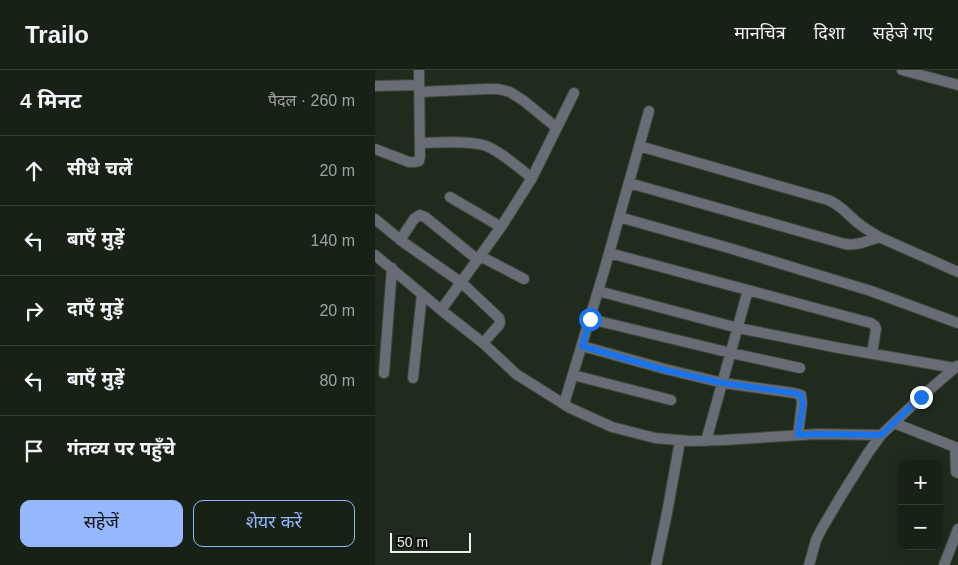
<!DOCTYPE html>
<html lang="hi">
<meta charset="utf-8">
<style>
:root{--surface:#172116;--page:#20291f;--text:#f1f3f6;--muted:#9ea3a1;--line:#363e35;--accent:#94b7fd}
body{margin:0;font-family:Arial,"Noto Sans Devanagari",sans-serif;background:var(--page);color:var(--text)}
.controls{position:absolute;right:15px;bottom:15px;display:grid;overflow:hidden;border-radius:10px;box-shadow:0 2px 12px #0003}
.controls button{width:45px;height:45px;display:grid;place-items:center;padding:0;border:0;border-bottom:1px solid var(--line);background:var(--surface);color:var(--text);font:25px sans-serif}
.scale{position:absolute;left:15px;bottom:12px;width:81px;box-sizing:border-box;padding-left:5px;border:2px solid #e9f1e8;border-top:0;font-size:14px;line-height:18px;white-space:nowrap;color:#e9f1e8;-webkit-text-stroke:4px #0d120c;paint-order:stroke}
.stop{position:absolute;width:15px;height:15px;margin:-11px;border:4px solid #1a73e8;border-radius:50%;background:#fff}
.stop.end{background:#1a73e8;border-color:#fff;box-shadow:0 1px 5px #0008}
.list{margin:0;padding:0;list-style:none}
h2{display:flex;justify-content:space-between;align-items:center;height:65px;margin:0;padding:0 20px;font-size:21px}
h2 small{font-size:16px;font-weight:400;color:var(--muted)}
.list li{display:grid;grid-template-columns:32px 1fr auto;gap:15px;align-items:center;box-sizing:border-box;height:70px;padding:0 20px;border-top:1px solid var(--line)}
.list b{display:block;font-size:19px;white-space:nowrap}
.list em{font-size:16px;font-style:normal;color:var(--muted)}
.actions{display:flex;gap:10px;padding:15px 20px}
.actions a{flex:1;padding:11px 0;border:1px solid var(--accent);border-radius:10px;text-align:center;font-size:18px;color:var(--accent)}
.actions .main{background:var(--accent);color:#111}
.icon{flex:none;width:28px;height:28px;fill:none;stroke:currentColor;stroke-width:2;stroke-linecap:round;stroke-linejoin:round}
.map{position:relative;flex:none;width:583px;height:495px;overflow:hidden}
header{display:flex;align-items:center;gap:30px;box-sizing:border-box;height:70px;padding:0 25px;background:var(--surface);border-bottom:1px solid var(--line)}
header strong{font-size:24px}
nav{display:flex;gap:28px;margin-inline-start:auto;font-size:18px}
main{display:flex}
aside{flex:1;background:var(--surface)}
.map>svg:first-child{display:block}
.lines{fill:none;stroke-linecap:round;stroke-linejoin:round}
.street-casing{stroke:#3b4839;stroke-width:12}
.street{stroke:#686c75;stroke-width:10}
.route{stroke:#1a73e8;stroke-width:6}
</style>
<header>
<strong>Trailo</strong>
<nav><a>मानचित्र</a><a>दिशा</a><a>सहेजे गए</a></nav>
</header>
<main>
<aside>
<h2>4 मिनट<small>पैदल · 260 m</small></h2>
<ul class="list">
<li><svg class="icon" aria-label="ahead" viewBox="0 0 24 24"><path d="M12 20V5M6 11l6-6 6 6"/></svg><div><b>सीधे चलें</b></div><em>20 m</em></li>
<li><svg class="icon" aria-label="left" viewBox="0 0 24 24"><path d="M17 20v-9H6M10 6l-5 5 5 5"/></svg><div><b>बाएँ मुड़ें</b></div><em>140 m</em></li>
<li><svg class="icon" aria-label="right" viewBox="0 0 24 24"><path d="M7 20v-9h11M14 6l5 5-5 5"/></svg><div><b>दाएँ मुड़ें</b></div><em>20 m</em></li>
<li><svg class="icon" aria-label="left" viewBox="0 0 24 24"><path d="M17 20v-9H6M10 6l-5 5 5 5"/></svg><div><b>बाएँ मुड़ें</b></div><em>80 m</em></li>
<li><svg class="icon" aria-label="arrive" viewBox="0 0 24 24"><path d="M6 21V4h12l-3 4 3 4H6"/></svg><div><b>गंतव्य पर पहुँचे</b></div></li>
</ul>
<div class="actions"><a class="main">सहेजें</a><a>शेयर करें</a></div>
</aside>
<div class="map">
<svg width="583" height="495" viewBox="0 0 583 495">
<rect width="100%" height="100%" fill="#1f2c1d"/>
<g class="lines">
<g class="street-casing">
<path id="street" d="M527,0l56,15
M0,16l44,-1
M44,22l67,-3h12l12,3 14,9 33,27
M45,73c18,0 45,-3 63,2 15,4 36,23 49,33
M264,76l189,54c13,5 19,14 30,23 6,5 13,9 21,14l79,35
M0,79l34,13h6l4,-1 1,-5 -1,-86
M254,113l216,61c12,2 22,-3 34,-7
M75,127l51,30
M244,147l110,31 142,43 87,32
M0,149l28,23 59,41 37,35 1,4 -1,3 -16,18
M25,170l14,-21 6,-4 5,2 53,43
M234,183l262,70 4,3 1,3 -4,24
M0,185l66,55 42,33 33,31 54,34 42,19 43,11 34,3 35,-1 93,-6 64,1
M105,186l44,23
M223,221l140,37 101,20 116,20
M66,240l60,-83 31,-49 42,-85
M215,249l141,34 69,15
M207,276l83,23 58,14 71,10 7,2 1,8 -4,32
M9,303l8,-105
M198,305l98,25
M38,308l9,-84
M189,334l40,-133 45,-160
M519,353l61,24 1,25 2,1
M331,371l42,-151
M281,495l11,-52 13,-72
M434,495l7,-25 5,-10 20,-34 27,-43 13,-18 40,-38 36,-31
M569,495l14,-36"/>
</g>
<use href="#street" class="street"/>
</g>
<g class="lines">
<path class="route" d="M215,249l-8,27 83,24 58,13 71,10 7,2 2,8 -5,32 19,-1 64,1 40,-38"/>
</g>
</svg>
<div class="controls">
<button>+</button>
<button>−</button>
</div>
<div class="scale">50 m</div>
<div class="stop" style="left:215px;top:249px"></div>
<div class="stop end" style="left:546px;top:327px"></div>
</div>
</main>
